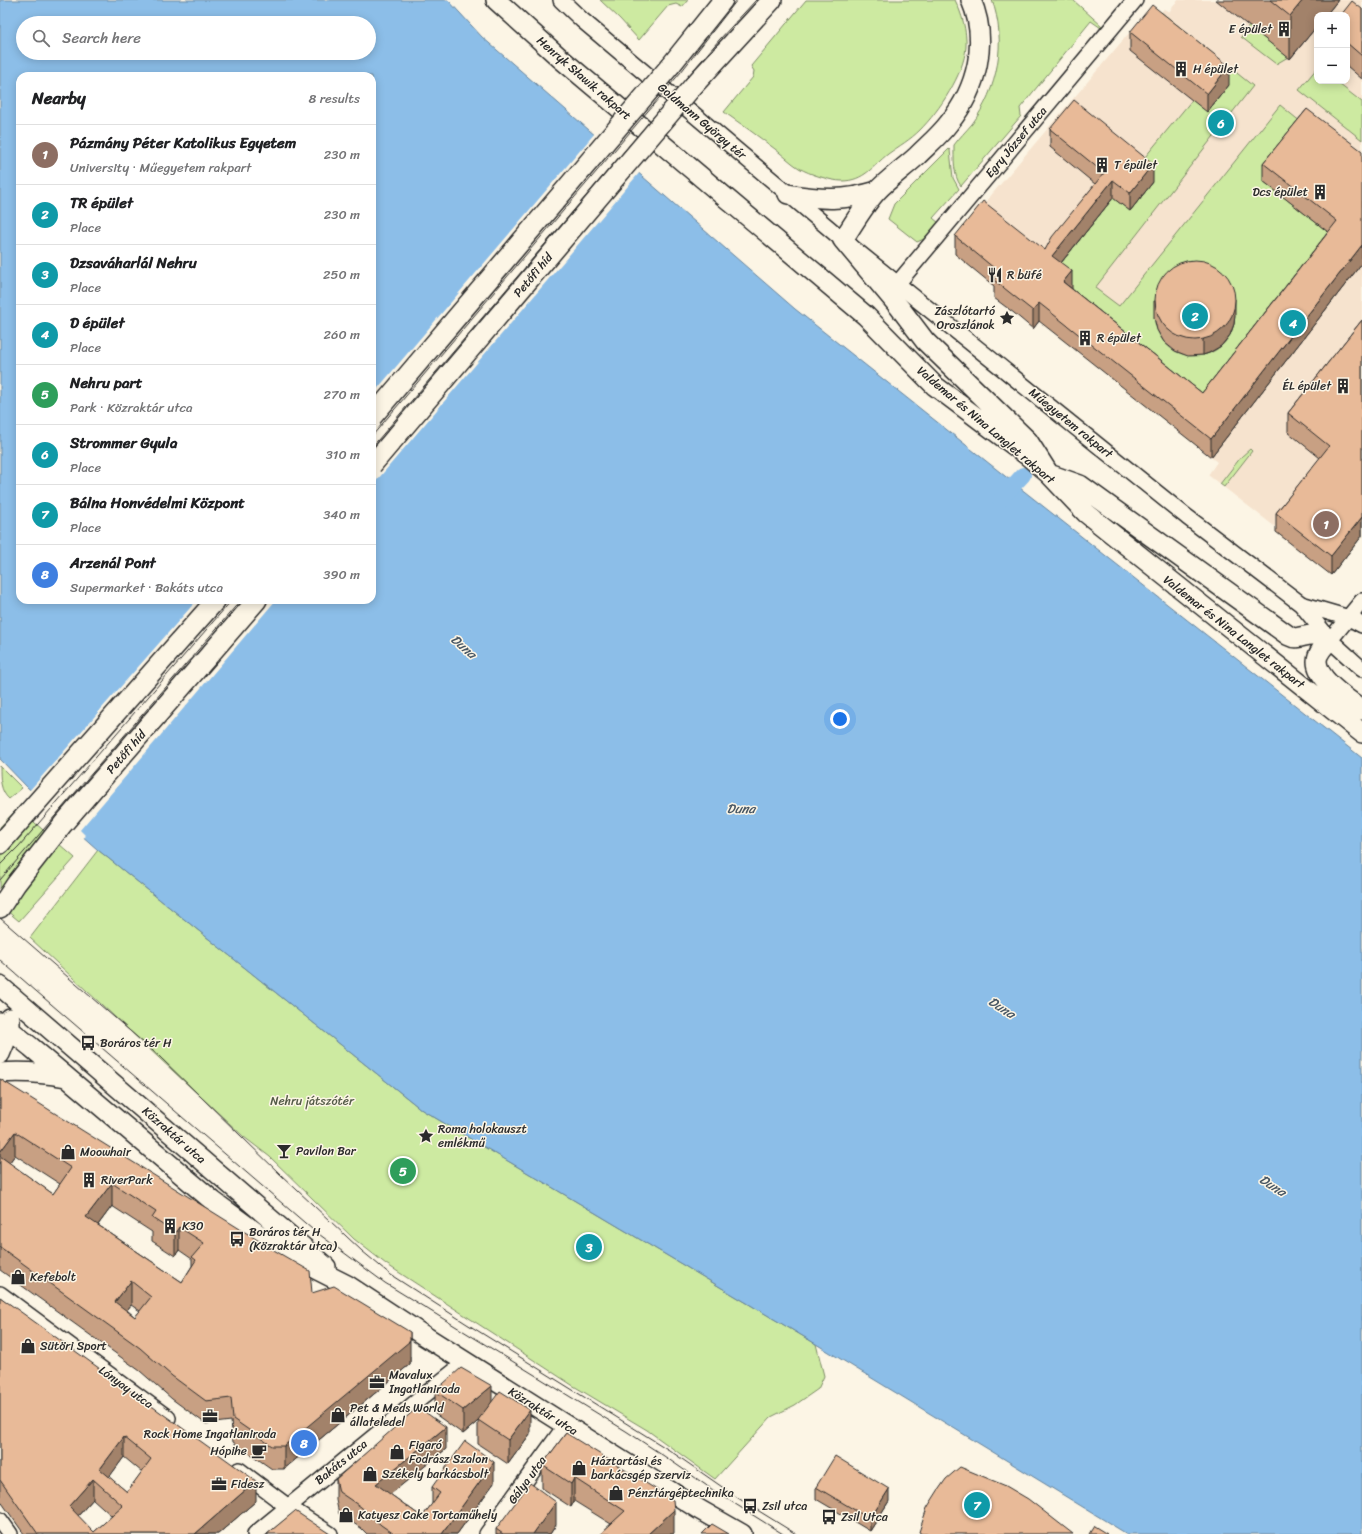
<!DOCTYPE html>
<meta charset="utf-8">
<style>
:root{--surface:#fff;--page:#f6f6f6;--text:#202124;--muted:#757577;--line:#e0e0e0;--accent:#2b2b2b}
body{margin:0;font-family:Sriracha,sans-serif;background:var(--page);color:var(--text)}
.controls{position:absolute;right:12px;top:12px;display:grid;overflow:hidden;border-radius:8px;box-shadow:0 2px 10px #0003}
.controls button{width:36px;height:36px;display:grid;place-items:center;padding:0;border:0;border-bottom:1px solid var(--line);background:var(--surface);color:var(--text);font:20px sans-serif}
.you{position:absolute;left:840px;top:719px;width:14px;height:14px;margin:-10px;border:3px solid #fff;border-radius:50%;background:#1a73e8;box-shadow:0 0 0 6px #1a73e833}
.badge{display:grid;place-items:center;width:26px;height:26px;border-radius:50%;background:var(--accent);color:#fff;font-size:13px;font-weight:700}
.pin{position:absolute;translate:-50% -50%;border:2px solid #fff;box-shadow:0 1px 4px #0006}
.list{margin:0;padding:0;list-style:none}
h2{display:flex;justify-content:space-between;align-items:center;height:52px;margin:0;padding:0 16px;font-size:17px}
h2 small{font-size:13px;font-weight:400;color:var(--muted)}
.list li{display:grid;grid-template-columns:26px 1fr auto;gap:12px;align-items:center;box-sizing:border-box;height:60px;padding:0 16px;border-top:1px solid var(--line)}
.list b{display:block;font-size:15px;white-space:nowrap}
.list p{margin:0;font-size:13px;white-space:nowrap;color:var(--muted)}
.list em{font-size:13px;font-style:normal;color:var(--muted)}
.icon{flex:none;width:22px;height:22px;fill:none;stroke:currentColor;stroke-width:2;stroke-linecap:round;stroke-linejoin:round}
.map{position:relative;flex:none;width:1362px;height:1534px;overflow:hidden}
.search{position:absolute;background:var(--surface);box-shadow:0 2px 10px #0003;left:16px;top:16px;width:360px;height:44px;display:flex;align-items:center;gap:10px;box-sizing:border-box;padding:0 14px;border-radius:22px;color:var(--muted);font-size:15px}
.panel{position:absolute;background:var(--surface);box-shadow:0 2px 10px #0003;left:16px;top:72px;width:360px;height:532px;border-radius:12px}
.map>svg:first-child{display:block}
.built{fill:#f6e3ce;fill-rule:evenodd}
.green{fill:#cdeaa1;stroke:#7c8a66;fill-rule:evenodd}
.water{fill:#8cbee8;stroke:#65839c;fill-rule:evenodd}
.pier{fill:#fcf5e5}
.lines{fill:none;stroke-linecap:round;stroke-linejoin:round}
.canal{stroke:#8cbee8;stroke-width:16}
.minor-casing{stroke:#2b2b2b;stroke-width:18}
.major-casing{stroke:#2b2b2b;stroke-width:22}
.minor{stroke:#fcf5e5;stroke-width:15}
.major{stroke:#fcf5e5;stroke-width:19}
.tram{stroke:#2b2b2b;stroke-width:1}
.major-bridge-casing{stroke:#2b2b2b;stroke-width:22;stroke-linecap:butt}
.major-bridge{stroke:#fcf5e5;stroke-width:19}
.wall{fill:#c8a083;stroke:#2b2b2b;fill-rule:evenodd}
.shaded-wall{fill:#a2826a;stroke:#2b2b2b}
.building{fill:#e8ba98;stroke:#2b2b2b;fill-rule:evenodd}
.labels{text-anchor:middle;stroke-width:3;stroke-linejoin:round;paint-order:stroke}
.poi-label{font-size:12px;fill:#2b2b2b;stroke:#fcf5e5;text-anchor:start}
.street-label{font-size:12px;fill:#2b2b2b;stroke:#fcf5e5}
.park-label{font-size:12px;fill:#545b48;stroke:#fcf5e5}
.water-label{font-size:13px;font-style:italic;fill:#485764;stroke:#fcf5e5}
</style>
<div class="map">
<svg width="1362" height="1534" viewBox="0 0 1362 1534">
<rect width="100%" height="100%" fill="#fcf5e5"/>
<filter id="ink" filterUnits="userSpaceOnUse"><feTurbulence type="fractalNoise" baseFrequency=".025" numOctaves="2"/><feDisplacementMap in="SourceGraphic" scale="8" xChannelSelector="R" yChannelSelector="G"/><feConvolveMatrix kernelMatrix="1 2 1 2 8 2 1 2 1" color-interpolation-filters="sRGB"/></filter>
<g filter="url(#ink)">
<path class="built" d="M1178,0h184v536l-31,39 -55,-43 2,-3 -70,-54 9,-13 -178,-141 -6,8 -33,-39 -45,-36 17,-20 4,-21 176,-207 9,6 3,-3 5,3zM1317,15h30v66h-30z"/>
<path class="green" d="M600,0h88l-6,7 -6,-3 -8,2 -29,34 -19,-21z
M806,0h149c7,14 12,31 11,47 -2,27 -27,64 -46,83 -10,10 -21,16 -32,24 -15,12 -24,27 -46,27 -11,0 -33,-7 -43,-13 -8,-5 -16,-13 -24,-19 -17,-13 -34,-25 -51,-37l29,-35 1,-6 -3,-5z
M992,0h81l29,26 -1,2 -10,-7 -71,87 1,8 -60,70c-8,-10 -7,-28 -7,-41 5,-7 12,-14 18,-21 26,-35 35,-83 20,-124z
M1161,12l92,74 -158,202 24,18 161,-201 27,22 -44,54 74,58 -135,172 -150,-137 61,-76 17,13 23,-29 -17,-14 56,-68zM1234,308c7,57 -73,67 -80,9z
M1249,26l5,4 34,27 -12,7 -35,-27z
M1317,68v13h18l27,21v38l-63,-50z
M949,149l1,1 3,28 6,11 -26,29 6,5 -15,16 -7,3 -29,-23 6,-15z
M1250,449l2,2 -28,36 -4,-3 21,-27z
M0,766l22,22 -13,11c-9,-8 -9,-21 -9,-33z
M18,808l57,50 -56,63 -19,-16v-78z
M98,850l324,260 394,234 8,32 -6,13 -23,16 -24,12 -56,62 -68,-49 -75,-45 -186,-121 -32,-25 -84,-82 -26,-20 -214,-199z"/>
<path class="water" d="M0,0h448l34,37 313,272 220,175 347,274v776h-235l-311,-190 -394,-234 -324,-260 -71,-63 -27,-28zM23,23h346v30h-346zM20,76h352v524h-352z"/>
<path class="pier" d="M595,133l45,39 -268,314v-91z
M197,600h79l-196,230 6,6 -4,3 -53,-48z"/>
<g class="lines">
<path class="canal" d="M1000,500l23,-25"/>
<g class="minor-casing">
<path id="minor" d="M561,0l21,20 261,220 344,277 114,87 29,36 32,29
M898,283l237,-283
M1301,604l48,14 13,7
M1330,640l32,-39
M0,1294l168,124
M239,1470l48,36 43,28
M0,1520l10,14
M255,1534l182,-149 29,-23
M487,1534l79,-109"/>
</g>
<g class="major-casing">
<path id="major" d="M496,0l64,58 306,258 69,70 93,70 21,18 37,39 276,220
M971,0c18,41 6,89 -22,123 -9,12 -21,22 -32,33 -13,12 -29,23 -41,36 -13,15 -23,32 -33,48l57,68 25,33 103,100 21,33 31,11 209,151c9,5 15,-2 25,-1 5,0 11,4 16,5 -6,6 -13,13 -13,21 0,19 31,38 45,49
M671,65l52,-65
M694,85l78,-85
M788,194c34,6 56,7 89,-3
M0,844l216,-244
M0,908l16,-24 47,-60 194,-224
M0,986l326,281
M0,1022l31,25 182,154 71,52 63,32 76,50 277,175 42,24
M0,1054l10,-24v-12
M0,1073c23,-2 44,0 66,4"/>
</g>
<use href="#minor" class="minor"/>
<use href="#major" class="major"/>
<path class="tram" d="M372,436l309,-364 56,-72
M372,447l348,-408 36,-39
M0,865l19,-19 213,-246
M0,880l241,-280
M0,918l160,139 121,118 81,76 29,24 76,49 202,126 69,48 58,36
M0,960l312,269 73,54 241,148 38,25 49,34 70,44"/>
<g class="major-bridge-casing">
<path id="major-bridge" d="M372,417l299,-352
M372,465l322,-380"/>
</g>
<use href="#major-bridge" class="major-bridge"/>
</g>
<path class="wall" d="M1216,0h122l-12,15h-9v11l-27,33z
M1362,9v70l-15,-13v-51z
M1130,32l99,53 -22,27 -77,-61z
M1307,109l55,154 -151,194 -172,-136 -6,8 -19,-16 -20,-15v-12l-39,-32v-18l90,14 50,-66 -45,-37v-18l103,53 -23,29 -17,-13 -52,65 11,26 130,104 126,-161 -65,-51v-18z
M1154,301l81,14 -1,9 -4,11 -9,11 -12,7 -6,2 -15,1 -13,-5 -11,-9 -7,-12 -3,-13z
M1362,320v216l-31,39 -55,-43v-19l44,-55 -32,-26v-19z
M0,1079l312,214 98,63v8l-126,105h-12l-39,-27 -2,-21 -25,3 -34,-25 -32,-28 -140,-101zM15,1155l45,29 -7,10 -44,-31zM112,1206l40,26v9l23,15 4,-6 13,9v7l-10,16 -84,-57zM131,1305l9,6 -5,6 -8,-7z
M0,1297l256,204 -38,33h-194l-24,-34zM124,1457l18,15 -15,20 -18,-15zM93,1499l19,17 -18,16 -16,-16z
M435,1391l57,11 38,32 -22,30 -30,-20v-23l-15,13 -28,-20z
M566,1433l108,100 -1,1h-73l11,-10 -37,-23 -3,6 -29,-19v-23z
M446,1449l-56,45 32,23 10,-13v-17l62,-4 -37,51h-90l-6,-6 -22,-14 -3,-14v-21z
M816,1487l73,14 -19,30 -54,-32z
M556,1525l-6,9h-54v-5z"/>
<path class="shaded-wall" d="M1303,0h35l-12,15h-9v11l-27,33v-43z
M1229,66v19l-22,27v-18z
M1153,164v18l-23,29v-18z
M1113,180v18l-61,76v-18z
M1362,245v18l-151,194v-18z
M1072,271v18l-9,-7z
M1235,299v16l-1,9 -4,11 -9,11 -12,7 -6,2v-15z
M1039,303v18l-6,8v-18z
M1362,517v19l-31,39v-19z
M15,1132v23l-15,20v-23z
M112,1183v23l-26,35v-24z
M179,1227v23l-4,6v-23z
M131,1281v24l-16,20v-23z
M410,1332v32l-126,105v-23z
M492,1386v23l-29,25v-24z
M530,1410v24l-22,30v-24z
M446,1427v22l-70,57v-22z
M124,1437v20l-22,30 -2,-18z
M494,1462v21l-37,51h-15z
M574,1478v23l-3,6v-23z
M93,1479v20l-24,27v-20z
M256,1481v20l-38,33h-23z
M889,1489v12l-19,30v-12z
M556,1502v23l-6,9h-17z
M674,1510v23l-1,1h-25z"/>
<path class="building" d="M1270,0h33l-13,16z
M1352,1l10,8v47l-15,-13v-28h-6z
M1152,5l77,61 -22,28 -77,-62z
M1074,100l79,64 -23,29 -17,-13 -61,76 20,15 -9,11 139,111 135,-172 -74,-58 44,-54 55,42v94l-151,194 -172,-136 -6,8 -19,-15 -20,-16 6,-7 -45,-37 28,-35 62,49 7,-13 52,-64 -54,-44z
M1155 300a40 40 0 1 1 80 0a40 40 0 1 1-80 0Z
M1362,320v197l-31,39 -55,-43 53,-67 -41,-33z
M0,1079l272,170 38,22 2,22 22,-7 76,46v9l-126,105h-12l-39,-27 -2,-21 -25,3 -34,-25 -32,-28 -140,-101v-91l53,38 18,-26 -56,-36 -15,20zM112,1183l44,29 -4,6 23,15 4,-6 25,16 -12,14 4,3 -14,22 -96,-65zM131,1281l20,16 -16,20 -20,-15z
M0,1297l256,184 -61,53h-157l-38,-54zM124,1437l27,22 -24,33 -27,-23zM93,1479l30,27 -29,26 -25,-26z
M461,1368l31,18 -29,24 -28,-19z
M500,1391l30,19 -22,30 -30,-20z
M418,1407l28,20 -70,57 46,33 18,-24 -8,-6 33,-46 29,21 -52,72h-48l-13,-9 -20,-18 -22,-15 -3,-13z
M566,1433l107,67 1,10 -26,24h-48l25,-23 -51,-33 -3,6 -29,-19z
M835,1456l54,33 -19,30 -54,-32z
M960,1467l46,19 22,13 45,35h-151l-3,-2 8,-24 12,-19 7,-10z
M530,1483l26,19 -23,32h-30l-7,-5z
M295,1511l35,23h-63z
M712,1524l17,10h-27z
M1094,1526l13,8h-18z"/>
</g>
<defs>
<g id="building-bare" transform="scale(1.2)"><path d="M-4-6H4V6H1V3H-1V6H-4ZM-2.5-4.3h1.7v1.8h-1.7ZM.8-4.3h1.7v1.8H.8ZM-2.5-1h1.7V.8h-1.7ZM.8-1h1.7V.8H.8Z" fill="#2b2b2b" stroke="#fcf5e5" stroke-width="2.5" paint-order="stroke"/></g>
<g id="restaurant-bare" transform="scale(1.2)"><path d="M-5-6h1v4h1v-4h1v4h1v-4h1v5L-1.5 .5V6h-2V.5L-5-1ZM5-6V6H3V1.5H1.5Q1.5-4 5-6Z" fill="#2b2b2b" stroke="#fcf5e5" stroke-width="2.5" paint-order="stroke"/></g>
<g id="sight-bare" transform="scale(1.2)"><path d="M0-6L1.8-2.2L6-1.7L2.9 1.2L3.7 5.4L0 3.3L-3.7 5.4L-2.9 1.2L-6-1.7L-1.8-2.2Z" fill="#2b2b2b" stroke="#fcf5e5" stroke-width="2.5" paint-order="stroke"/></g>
<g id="bus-bare" transform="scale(1.2)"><path d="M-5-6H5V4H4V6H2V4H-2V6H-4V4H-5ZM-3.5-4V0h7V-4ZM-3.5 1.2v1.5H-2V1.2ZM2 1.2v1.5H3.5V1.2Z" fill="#2b2b2b" stroke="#fcf5e5" stroke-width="2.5" paint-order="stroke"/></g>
<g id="bar-bare" transform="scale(1.2)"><path d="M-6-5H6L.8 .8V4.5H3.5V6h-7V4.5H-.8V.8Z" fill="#2b2b2b" stroke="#fcf5e5" stroke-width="2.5" paint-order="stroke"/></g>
<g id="shop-bare" transform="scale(1.2)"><path d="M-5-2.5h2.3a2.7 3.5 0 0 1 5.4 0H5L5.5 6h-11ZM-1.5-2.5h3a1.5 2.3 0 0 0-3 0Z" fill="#2b2b2b" stroke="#fcf5e5" stroke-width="2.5" paint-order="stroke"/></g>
<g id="office-bare" transform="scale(1.2)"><path d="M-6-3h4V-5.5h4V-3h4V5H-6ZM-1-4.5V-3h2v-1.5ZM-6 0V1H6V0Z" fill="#2b2b2b" stroke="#fcf5e5" stroke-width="2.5" paint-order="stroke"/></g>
<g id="cafe-bare" transform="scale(1.2)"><path d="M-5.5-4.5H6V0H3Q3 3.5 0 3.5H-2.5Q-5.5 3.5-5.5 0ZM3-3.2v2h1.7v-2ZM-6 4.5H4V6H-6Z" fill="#2b2b2b" stroke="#fcf5e5" stroke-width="2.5" paint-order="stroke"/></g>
</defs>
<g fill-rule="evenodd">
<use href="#building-bare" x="1284" y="29"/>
<use href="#building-bare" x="1181" y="69"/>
<use href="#building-bare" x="1102" y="165"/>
<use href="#building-bare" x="1320" y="192"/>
<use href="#restaurant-bare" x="995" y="275"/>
<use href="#sight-bare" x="1007" y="318"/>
<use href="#building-bare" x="1085" y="338"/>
<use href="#building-bare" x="1343" y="386"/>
<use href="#bus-bare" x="88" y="1043"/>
<use href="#sight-bare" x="426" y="1136"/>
<use href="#bar-bare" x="284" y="1151"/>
<use href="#shop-bare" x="68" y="1152"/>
<use href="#building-bare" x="89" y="1180"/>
<use href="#building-bare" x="170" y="1226"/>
<use href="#bus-bare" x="237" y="1239"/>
<use href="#shop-bare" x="18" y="1277"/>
<use href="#shop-bare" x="28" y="1346"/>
<use href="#office-bare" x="377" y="1382"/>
<use href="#shop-bare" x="338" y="1415"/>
<use href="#office-bare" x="210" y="1416"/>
<use href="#cafe-bare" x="259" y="1451"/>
<use href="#shop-bare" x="397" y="1452"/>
<use href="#shop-bare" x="579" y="1468"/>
<use href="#shop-bare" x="370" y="1474"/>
<use href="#office-bare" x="219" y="1484"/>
<use href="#shop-bare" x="616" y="1493"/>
<use href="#bus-bare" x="750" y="1506"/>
<use href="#shop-bare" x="346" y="1515"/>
<use href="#bus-bare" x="829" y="1517"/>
</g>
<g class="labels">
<g class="poi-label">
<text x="1272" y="33" text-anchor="end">E épület</text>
<text x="1193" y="73">H épület</text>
<text x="1114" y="169">T épület</text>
<text x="1308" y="196" text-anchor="end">Dcs épület</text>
<text x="1007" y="279">R büfé</text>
<text x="995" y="315" text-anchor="end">Zászlótartó<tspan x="995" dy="14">Oroszlánok</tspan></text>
<text x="1097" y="342">R épület</text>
<text x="1331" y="390" text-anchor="end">ÉL épület</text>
<text x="100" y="1047">Boráros tér H</text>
<text x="438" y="1133">Roma holokauszt<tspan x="438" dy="14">emlékmű</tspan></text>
<text x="296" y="1155">Pavilon Bar</text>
<text x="80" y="1156">Moowhair</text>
<text x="101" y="1184">RiverPark</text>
<text x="182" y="1230">K30</text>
<text x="249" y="1236">Boráros tér H<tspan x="249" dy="14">(Közraktár utca)</tspan></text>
<text x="30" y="1281">Kefebolt</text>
<text x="40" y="1350">Sütöri Sport</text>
<text x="389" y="1379">Mavalux<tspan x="389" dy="14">Ingatlaniroda</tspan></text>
<text x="350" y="1412">Pet &amp; Meds World<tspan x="350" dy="14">állateledel</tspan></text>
<text x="210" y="1438" text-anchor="middle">Rock Home Ingatlaniroda</text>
<text x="409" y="1449">Figaró<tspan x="409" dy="14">Fodrász Szalon</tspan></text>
<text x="247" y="1455" text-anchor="end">Hópihe</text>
<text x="591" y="1465">Háztartási és<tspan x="591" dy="14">barkácsgép szerviz</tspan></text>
<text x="382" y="1478">Székely barkácsbolt</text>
<text x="231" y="1488">Fidesz</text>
<text x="628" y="1497">Pénztárgéptechnika</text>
<text x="762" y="1510">Zsil utca</text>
<text x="358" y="1519">Katyesz Cake Tortaműhely</text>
<text x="841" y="1521">Zsil Utca</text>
</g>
<g class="street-label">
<text transform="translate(584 78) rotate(41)" y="4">Henryk Sławik rakpart</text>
<text transform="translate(702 121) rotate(40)" y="4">Goldmann György tér</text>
<text transform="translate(1016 142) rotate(-50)" y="4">Egry József utca</text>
<text transform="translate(533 275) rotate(-50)" y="4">Petőfi híd</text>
<text transform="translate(1071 423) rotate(39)" y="4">Műegyetem rakpart</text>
<text transform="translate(986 425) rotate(40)" y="4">Valdemar és Nina Langlet rakpart</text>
<text transform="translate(1234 632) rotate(38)" y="4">Valdemar és Nina Langlet rakpart</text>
<text transform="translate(126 752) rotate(-49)" y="4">Petőfi híd</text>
<text transform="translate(174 1135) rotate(41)" y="4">Közraktár utca</text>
<text transform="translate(126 1387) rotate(36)" y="4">Lónyay utca</text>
<text transform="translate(543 1411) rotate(32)" y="4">Közraktár utca</text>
<text transform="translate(341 1462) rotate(-39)" y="4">Bakáts utca</text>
<text transform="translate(527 1480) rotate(-54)" y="4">Gálya utca</text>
</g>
<g class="park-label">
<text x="312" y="1105">Nehru játszótér</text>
</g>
<g class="water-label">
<text transform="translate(464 646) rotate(41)" y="5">Duna</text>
<text x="741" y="813">Duna</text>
<text transform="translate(1002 1007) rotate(33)" y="5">Duna</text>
<text transform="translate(1273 1185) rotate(33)" y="5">Duna</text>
</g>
</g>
</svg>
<div class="controls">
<button>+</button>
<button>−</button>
</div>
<div class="you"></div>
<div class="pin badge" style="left:1326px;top:524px;background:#8d6e63">1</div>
<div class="pin badge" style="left:1195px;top:316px;background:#0f9aa8">2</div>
<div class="pin badge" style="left:589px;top:1247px;background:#0f9aa8">3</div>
<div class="pin badge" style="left:1293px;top:323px;background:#0f9aa8">4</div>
<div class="pin badge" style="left:403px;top:1171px;background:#2e9e5b">5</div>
<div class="pin badge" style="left:1221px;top:123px;background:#0f9aa8">6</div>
<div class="pin badge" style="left:977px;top:1505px;background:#0f9aa8">7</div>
<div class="pin badge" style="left:304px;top:1443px;background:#3f7fe0">8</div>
<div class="search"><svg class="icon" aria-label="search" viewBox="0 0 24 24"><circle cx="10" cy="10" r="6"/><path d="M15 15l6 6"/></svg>Search here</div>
<section class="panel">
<h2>Nearby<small>8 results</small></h2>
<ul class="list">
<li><span class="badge" style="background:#8d6e63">1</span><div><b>Pázmány Péter Katolikus Egyetem</b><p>University · Műegyetem rakpart</p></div><em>230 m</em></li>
<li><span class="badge" style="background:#0f9aa8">2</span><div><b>TR épület</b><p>Place</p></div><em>230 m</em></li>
<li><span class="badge" style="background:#0f9aa8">3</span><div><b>Dzsaváharlál Nehru</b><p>Place</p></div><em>250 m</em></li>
<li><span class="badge" style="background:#0f9aa8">4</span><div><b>D épület</b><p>Place</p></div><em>260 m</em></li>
<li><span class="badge" style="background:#2e9e5b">5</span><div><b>Nehru part</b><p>Park · Közraktár utca</p></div><em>270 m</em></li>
<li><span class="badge" style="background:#0f9aa8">6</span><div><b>Strommer Gyula</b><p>Place</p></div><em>310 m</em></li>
<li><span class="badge" style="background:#0f9aa8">7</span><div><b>Bálna Honvédelmi Központ</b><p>Place</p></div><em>340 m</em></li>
<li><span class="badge" style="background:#3f7fe0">8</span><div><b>Arzenál Pont</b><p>Supermarket · Bakáts utca</p></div><em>390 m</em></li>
</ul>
</section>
</div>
